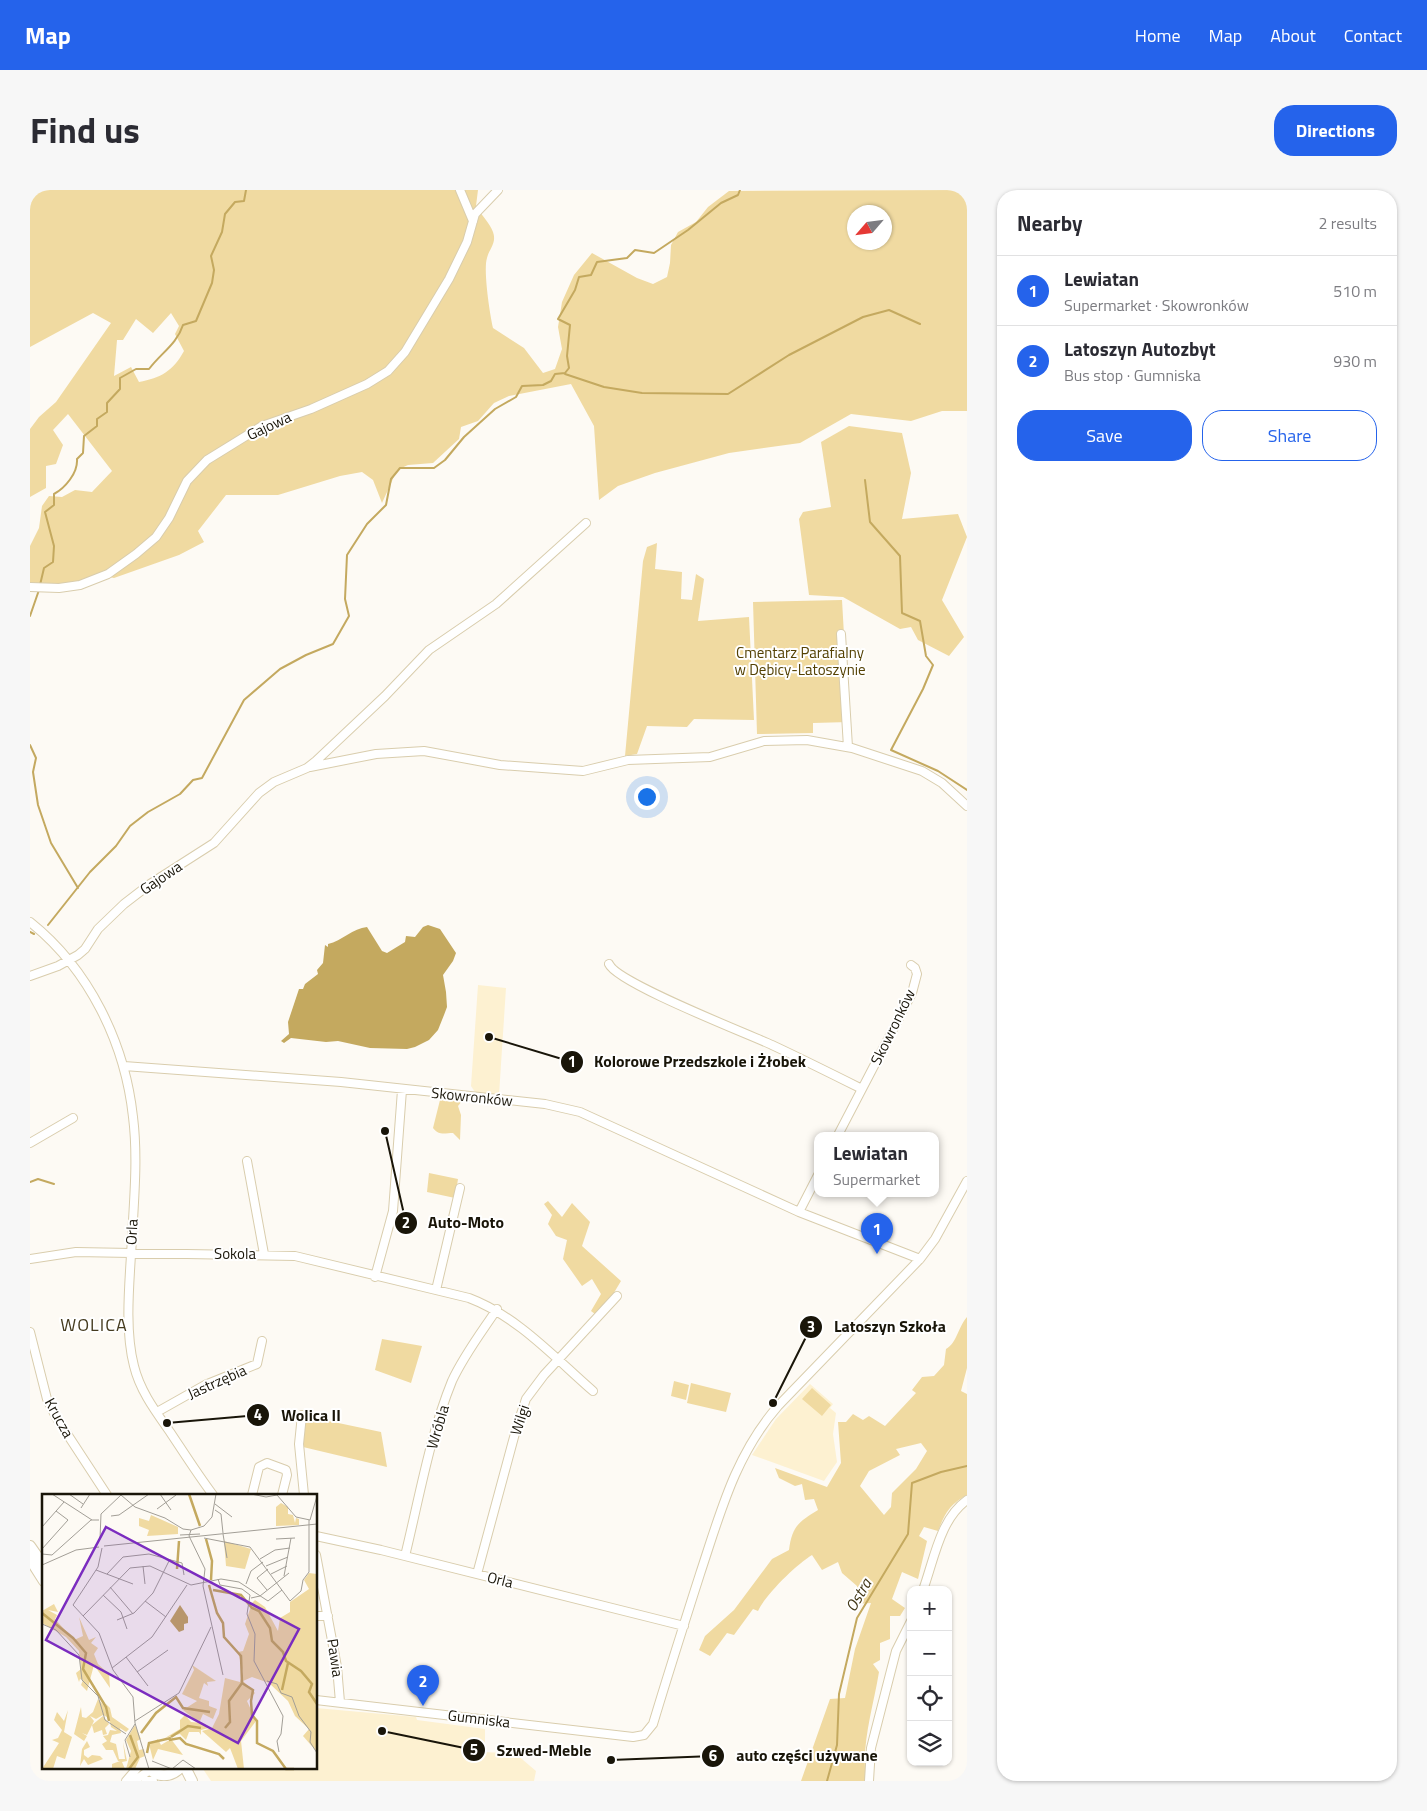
<!DOCTYPE html>
<meta charset="utf-8">
<style>
:root{--surface:#fff;--page:#f7f7f7;--text:#2b2b33;--muted:#7c7c81;--line:#e1e1e2;--accent:#2563eb}
body{margin:0;font-family:"Titillium Web",sans-serif;background:var(--page);color:var(--text)}
.controls{position:absolute;right:15px;bottom:15px;display:grid;overflow:hidden;border-radius:10px;box-shadow:0 1px 4px #0004}
.controls button{width:45px;height:45px;display:grid;place-items:center;padding:0;border:0;border-bottom:1px solid var(--line);background:var(--surface);color:var(--text);font:25px sans-serif}
.compass{position:absolute;left:817px;top:15px;width:45px;height:45px;border-radius:50%;background:var(--surface);box-shadow:0 1px 4px #0004;rotate:242deg}
.you{position:absolute;left:616px;top:606px;width:18px;height:18px;margin:-12px;border:4px solid #fff;border-radius:50%;background:#1a73e8;box-shadow:0 0 0 8px #1a73e833}
.badge{display:grid;place-items:center;width:32px;height:32px;border-radius:50%;background:var(--accent);color:#fff;font-size:16px;font-weight:700}
.pin{position:absolute;translate:-50% -41px;filter:drop-shadow(0 1px 2px #0008)}
.pin::after{content:'';position:absolute;top:26px;width:18px;height:15px;background:inherit;clip-path:polygon(0 0,100% 0,50% 100%)}
.popup{position:absolute;left:784px;top:942px;width:125px;height:65px;box-sizing:border-box;display:grid;place-content:center;border-radius:10px;background:var(--surface);filter:drop-shadow(0 1px 4px #0005);font-size:16px;white-space:nowrap;color:var(--muted)}
.popup b{font-size:19px;color:var(--text)}
.popup::after{content:'';position:absolute;left:50%;top:100%;margin-left:-10px;border:10px solid transparent;border-top-color:var(--surface)}
.list{margin:0;padding:0;list-style:none}
h2{display:flex;justify-content:space-between;align-items:center;height:65px;margin:0;padding:0 20px;font-size:21px}
h2 small{font-size:16px;font-weight:400;color:var(--muted)}
.list li{display:grid;grid-template-columns:32px 1fr auto;gap:15px;align-items:center;box-sizing:border-box;height:70px;padding:0 20px;border-top:1px solid var(--line)}
.list b{display:block;font-size:19px;white-space:nowrap}
.list p{margin:0;font-size:16px;white-space:nowrap;color:var(--muted)}
.list em{font-size:16px;font-style:normal;color:var(--muted)}
.actions{display:flex;gap:10px;padding:15px 20px}
.actions a{flex:1;padding:11px 0;border:1px solid var(--accent);border-radius:20px;text-align:center;font-size:18px;color:var(--accent)}
.actions .main{background:var(--accent);color:#fff}
.icon{flex:none;width:28px;height:28px;fill:none;stroke:currentColor;stroke-width:2;stroke-linecap:round;stroke-linejoin:round}
.map{position:relative;flex:none;width:937px;height:1591px;overflow:hidden;border-radius:20px}
header{display:flex;align-items:center;gap:30px;box-sizing:border-box;height:70px;padding:0 25px;background:var(--accent);color:#fff}
header strong{font-size:24px}
nav{display:flex;gap:28px;margin-inline-start:auto;font-size:18px}
.intro{display:flex;align-items:center;justify-content:space-between;box-sizing:border-box;height:120px;padding:0 30px}
h1{margin:0;font-size:35px}
.button{padding:12px 22px;border-radius:20px;background:var(--accent);color:#fff;font-size:18px;font-weight:700}
main{display:flex;gap:30px;padding:0 30px}
aside{flex:1;background:var(--surface);border-radius:20px;box-shadow:0 1px 4px #0004}
.map>svg:first-child{display:block}
.built{fill:#fdf1d1}
.green{fill:#f0daa1;fill-rule:evenodd}
.water{fill:#c4a95f}
.lines{fill:none;stroke-linecap:round;stroke-linejoin:round}
.stream{stroke:#c4a95f;stroke-width:2}
.minor-casing{stroke:#d9cdad;stroke-width:10}
.major-casing{stroke:#d9cdad;stroke-width:12}
.minor{stroke:#fff;stroke-width:8}
.major{stroke:#fff;stroke-width:10}
.labels{text-anchor:middle;stroke-width:4;stroke-linejoin:round;paint-order:stroke}
.street-label{font-size:15px;fill:#191509;stroke:#fff}
.park-label{font-size:15px;fill:#544103;stroke:#fff}
.water-label{font-size:16px;font-style:italic;fill:#423716;stroke:#fff}
.quarter-label{font-size:18px;letter-spacing:1px;fill:#453b1f;stroke:#fff}
.inset-river{fill:none;stroke:#c4a95f;stroke-width:2.5}
.inset-road{fill:none;stroke:#a29e96;stroke-width:1}
.view{fill:#7b2cbf;fill-opacity:0.15;stroke:#7b2cbf;stroke-width:2.5}
.inset-edge{fill:none;stroke:#191509;stroke-width:2.5}
.leader{fill:none;stroke:#191509;stroke-width:2}
.callout-dot{fill:#191509;stroke:#fff;stroke-width:2}
.mark-label{font-size:15px;text-anchor:middle;font-weight:bold;fill:#fff}
.callout-label{font-size:16px;text-anchor:middle;font-weight:bold;fill:#191509;stroke:#fff;stroke-width:4;stroke-linejoin:round;paint-order:stroke}
</style>
<header>
<strong>Map</strong>
<nav><a>Home</a><a>Map</a><a>About</a><a>Contact</a></nav>
</header>
<div class="intro"><h1>Find us</h1><a class="button">Directions</a></div>
<main>
<div class="map">
<svg width="937" height="1591" viewBox="0 0 937 1591">
<rect width="100%" height="100%" fill="#fdfaf4"/>
<path class="built" d="M448,795l28,3 -7,107 -24,-3 -4,-6z
M780,1194l23,20 -3,4 6,5 -3,21 4,28 -13,19 -72,-26 24,-36z
M286,1518l100,9 1,3 68,9v23l31,2 20,17 -2,10h-323l-8,-12 113,-2z"/>
<path class="green" d="M0,0h448l-2,16c5,9 14,17 17,26 4,11 -4,17 -6,26 -4,12 3,57 6,70l31,20 19,25 12,-4 7,-20 -4,-22 4,-25 12,-27 18,-22 45,25 16,6 14,-7 3,-14 1,-18 7,-13 18,-10 12,-15 21,-16 238,-1v221h-25l-31,10 -60,-7 -51,29 -71,10 -74,20 -37,13 -19,14 -5,-74 -23,-42 -62,12 -15,7 -16,18 -17,6 -2,12 -26,24 -25,2 -11,5 -15,33 -9,-23 -11,-8 -22,4 -62,19h-52l-28,36 6,11 -25,13 -65,23 -13,-3c-22,11 -46,9 -71,9v-38l9,-18 3,-22 7,-10 13,1 13,-7 17,2 20,-21 -44,-57 -15,16 10,15 -7,19 -10,2v22l-16,9v-68l9,-12 17,-15 55,-79 -18,-10 -63,34zM824,22h30v30h-30zM141,123l8,13 -4,8 9,17c-11,20 -23,27 -45,31l-8,-15 -17,9 3,-36h6l13,-21 17,14z
M819,236l53,7 9,40 -9,46 56,-5 9,23 -25,63 22,37 -15,19 -31,-16 -7,-13 -11,2 -57,-32 -34,-2 -10,-76 4,-7 28,-5 -10,-65z
M627,353l-2,26 27,3 -1,27 11,1 4,-26 8,5 -6,42 51,-4 5,103 -60,-1 -7,8 -40,-1 -10,28 -12,2 18,-195 4,-14z
M812,410l7,122 -36,1v10l-56,1 -4,-132z
M410,910l22,1 -4,5 3,9 -1,25 -7,-7c-8,0 -14,3 -20,-5z
M399,983l29,6 -3,19 -28,-6z
M518,1011l14,16 10,-14 18,19 -8,24 39,35 -9,15 -17,18 -4,-3 10,-17 -9,-15 -10,7 -19,-27 4,-19 -11,-4 -8,-12 4,-9 -8,-11z
M937,1127v51l-6,23 6,3v101c-17,9 -22,18 -29,36l-14,-4 -5,9 8,5 -9,38 -16,-7 -10,27 13,9 -5,8h-10v23l-10,4v17l-7,4 6,8c-6,37 -18,71 -13,109h-65l29,-82 15,-1 10,-49 16,-46 -15,1 1,-18 -15,-13 -4,-11 -16,8 -10,-15c-16,10 -46,39 -54,56l-5,-2 -19,26 -7,-2 -17,23 -11,-6 6,-14 29,-26 38,-51 17,-9c3,-23 9,-28 29,-40l-4,-11 -9,1 -3,-16 -7,2 -16,-8 -4,-10 52,19 14,-24 -3,-41h8l7,-8 10,6 6,-4 16,10 31,-33 -4,-3 10,-13 12,-1 10,-11 2,-16c11,-6 12,-22 21,-32zM891,1253l6,8 -11,18 -24,24 -1,14 -7,8 -24,-29 9,-15 31,-16 -4,-6z
M352,1149l40,7 -11,37 -36,-13z
M644,1191l15,4 -3,15 -15,-4z
M661,1193l40,10 -5,19 -39,-9z
M782,1198l19,17 -9,11 -20,-17z
M276,1224l4,3 71,15 6,35 -84,-20 1,-29z"/>
<path class="water" d="M398,735l12,4 16,24 -3,8 -10,14 3,17 1,15 -3,8 -6,15 -9,10 -14,7 -8,2 -37,-1 -32,-7 -12,1 -35,-4 -7,5 -3,-2 8,-7 -1,-12 11,-33h4l2,-5 13,-10 -1,-4 6,-7 2,-18 3,2v-3c14,-3 25,-16 39,-17l15,24 5,2 18,-11 1,-6 9,1 8,-10z"/>
<g class="lines">
<path class="stream" d="M535,184l39,13 38,6 86,1 61,-39 74,-38 26,-7 31,14
M835,290l5,42 30,34 2,57 18,8 6,35 7,9 -10,24 -32,61 47,21 29,19
M10,395l4,-17 9,-6 1,-16 -9,-34 9,-7v-11c11,-6 24,-21 23,-35l6,-6 1,-17 13,-10v-7l10,-7v-9l13,-14v-11l16,-9h13c12,-16 28,-25 34,-44l13,-4 16,-38 2,-13 -3,-14 11,-24 3,-18 10,-12 9,-1 2,-11
M0,426l9,-26
M0,555l6,13 -3,14 5,33 13,38 27,45
M18,735l42,-53 26,-26 14,-20 18,-14 32,-18 13,-14 9,-2 42,-78 36,-31 26,-14 27,-11 16,-28 -4,-17 2,-44 20,-31 19,-19 5,-26 9,-11h34l11,-8 19,-23 31,-28 21,-12 6,-11 21,-1 8,-4 4,-7 10,-1 4,-5 -2,-12 3,-31 -12,-6 17,-29 4,-13 12,-2 6,-13 30,-4 8,-8 19,3 34,-23 33,-27 17,-8 2,-5
M0,742l4,2
M0,992l8,-3 16,5
M797,1591l10,-36 2,-51 18,-76 51,-84 4,-51 29,-11 26,-6"/>
<g class="minor-casing">
<path id="minor" d="M430,0l13,31
M0,397l29,1 21,-3 28,-11 28,-20 20,-17 13,-19 18,-37 20,-21 55,-34 49,-17 56,-25 21,-13 17,-19 44,-73 18,-37 8,-28 23,-24
M811,444l7,113
M280,577l66,-13 48,-3 76,14 83,6 45,-11 82,-3 54,-16 43,-1 45,8 70,23 20,12 25,23
M0,732c59,47 95,121 103,195 5,40 1,82 -1,121 -2,40 -8,90 2,128 6,25 22,46 36,66 14,21 28,43 43,63
M579,774c8,19 137,69 163,81 30,14 60,29 90,44
M0,786l28,-10 20,-11 7,-6 13,-20 26,-25 26,-20 64,-41 45,-50 15,-11 33,-14 9,-7 69,-65 44,-46 67,-46 90,-81
M94,876l217,16 204,22 35,8 219,100 121,47
M808,945l74,-142 5,-19 -2,-6 -4,-3
M0,953l43,-25
M217,971l17,93
M769,1022l19,-37
M0,1069l46,-7 219,4 174,42c48,18 86,60 124,93
M345,1087l18,-66 9,-121
M406,1100l24,-102
M0,1142l17,67 9,18 51,78
M127,1222l48,-27 52,-21 5,-23
M272,1225l-3,29 5,51
M222,1305l7,-28 8,-4 19,7 1,5 -5,20
M286,1346l65,14 303,76
M286,1365l21,112 3,35
M375,1366c14,-57 25,-121 47,-175 12,-26 29,-48 45,-72
M447,1384l40,-148 9,-27 18,-24 73,-79
M893,1400c11,-30 17,-71 44,-90
M286,1426h12
M286,1510l317,37 11,-2 9,-11c15,-50 31,-100 47,-150 20,-60 35,-119 78,-168l142,-147 15,-20 32,-58
M96,1591l12,-14
M104,1591l16,-11
M116,1591h7
M839,1591l2,-33 25,-97 15,-30"/>
</g>
<g class="major-casing">
<path id="major" d="M0,1356l14,20
M0,1369l14,22
M117,1577c10,11 24,11 34,0
M155,1577l7,14"/>
</g>
<use href="#minor" class="minor"/>
<use href="#major" class="major"/>
</g>
<g class="labels">
<g class="street-label">
<text transform="translate(239 236) rotate(-25)" y="5">Gajowa</text>
<text transform="translate(131 688) rotate(-34)" y="5">Gajowa</text>
<text transform="translate(863 837) rotate(-64)" y="5">Skowronków</text>
<text transform="translate(442 907) rotate(6)" y="5">Skowronków</text>
<text transform="translate(102 1042) rotate(-87)" y="5">Orla</text>
<text x="205" y="1069">Sokola</text>
<text transform="translate(187 1192) rotate(-24)" y="5">Jastrzębia</text>
<text transform="translate(29 1228) rotate(61)" y="5">Krucza</text>
<text transform="translate(490 1230) rotate(-72)" y="5">Wilgi</text>
<text transform="translate(408 1237) rotate(-74)" y="5">Wróbla</text>
<text transform="translate(470 1390) rotate(14)" y="5">Orla</text>
<text transform="translate(305 1468) rotate(82)" y="5">Pawia</text>
<text transform="translate(449 1529) rotate(7)" y="5">Gumniska</text>
</g>
<g class="park-label">
<text x="770" y="468">Cmentarz Parafialny<tspan x="770" dy="17">w Dębicy-Latoszynie</tspan></text>
</g>
<g class="water-label">
<text transform="translate(828 1405) rotate(-60)" y="6">Ostra</text>
</g>
<g class="quarter-label">
<text x="64" y="1141">WOLICA</text>
</g>
</g>
<g transform="translate(12 1304)">
<rect width="275" height="275" fill="#fdfaf4"/>
<path d="M239,9l7,4v7l5,1 2,8 1,-5 3,1v6l-23,1v-19zM109,21l27,12v7l-31,2 2,-6 -10,-4v-8l10,3zM182,47l27,8 -6,20 -19,-3zM267,79l8,1v178l-14,-16 6,-7 -14,-13 -7,-15 -19,-18 -17,-6 -9,4 12,12 -8,8 9,20 -15,20 3,28h-6l-8,-21 -4,4 -24,-21 10,-3 7,-14 6,-36 15,4 3,-10 -5,-20 5,-1 6,-17 -4,-10 7,-21 3,-3 10,7 13,24 2,-13 10,-6v-10l19,-13 -5,-9zM12,110l4,8 -10,-2 9,5 -2,4 19,21 9,-4 -4,-19 10,23 7,-3 -5,6 7,5 -4,6 4,10 11,10 1,14 -16,-23 -7,26 -6,-6 2,-5 -3,-1 -1,3 -3,-9 5,-4 -2,-18 -13,-14 -24,-14v-12zM150,171l24,16 -9,1 1,4 -4,-3 -5,15 10,3v5l8,3 -4,10 -10,-5 -3,7 -4,-1 -13,-10 14,-9 -15,-7 12,-24zM56,205l7,8 2,10 -4,-2 -7,4 -6,-3 4,5 -7,14 -5,-2 5,3 -3,5 -10,-7 7,-27 1,10 4,1 7,-6zM64,210l4,4 2,9 17,12 -3,3 -6,-4 1,5 -9,2 -2,7 6,2 3,15h6l-2,-17 4,19 -5,1 3,7h-13v-5l8,-3h-2l-5,-11h-7l-4,-6 5,-3 -4,-5 5,-1 2,-5 7,1 -6,-4zM26,216l-4,22 8,5 -7,22 -8,-3 -4,13h-11l17,-26 -7,-3 6,-2 4,-8 -8,-10 3,-8 7,9zM143,221l6,7 11,1 7,5 -8,2v5l-2,-3h-10l-3,8 -6,-6 -15,4 15,-9v-9zM61,222l6,8 -4,4 2,6 -4,1 -1,-5 -8,3 -2,-8zM93,231l6,14 -4,2 2,9 5,-1 1,7 -5,2 -5,11h-9l5,-18 -5,-11zM116,245l3,6 10,-6 12,16 -25,-6 -5,11 -4,-16zM45,247l3,6 -6,3v5l4,3 4,-3 8,1 3,3 -15,6 -4,-6 -4,7 2,-17z" fill="#f0daa1"/>
<path d="M138,111l8,12v6l-4,1v6l-5,2 -9,-11z" fill="#c4a95f"/>
<path class="inset-river" d="M147,0l11,32M164,45l6,22 -1,19M135,75l2,-28M167,91l8,28 6,10 1,14 17,19 1,27 11,7 -2,11 1,14 5,6v22l16,8 13,18h8M171,96l28,5 11,13 7,3 11,17 2,13 11,11 3,9 15,10 11,13 -3,8 8,12M0,119l31,25 13,15 -3,16 23,38 3,14M240,196l6,-27M183,234l5,-6 -1,-21 13,-18M99,239l15,-20 20,-16 7,11 27,4M129,243l17,-11 13,2M127,246l11,-2 6,6 33,10 5,5M105,259l2,-10 22,-5M87,275l9,-12 -8,-22"/>
<path class="inset-road" d="M10,0l40,26M27,0l14,10M118,0l11,16M174,0l-4,23 -8,9 -13,4 -2,6 16,33 -2,17 20,89M209,0l15,3 11,-2 19,22 14,3 7,-24M79,1l14,12 30,11 18,11 8,1M173,10l17,13M39,14l9,-14M115,15l19,-14M173,16l6,4 2,19M69,22l8,-1 30,-21M0,33l22,-25M181,40l4,24M138,41l20,-1M162,44l46,9 40,54 11,-10 2,-11 6,-8v-52M234,45l19,-1M54,51l4,-6 1,-25 20,-19M62,52l213,-22M60,54l-4,19 -25,38 26,28 14,37 20,27 2,26 14,46M0,55l26,-29 -12,-9M0,60l10,1 39,-35h8M218,65l15,-9 15,-2M0,71l34,-15 23,-3M101,72l2,18M224,72l22,-9M54,76l37,14M65,80l16,-17 26,-3 33,9 2,12M229,80l16,-8M242,82l7,-38M176,85l2,6 22,4 8,6 -3,19 8,20 -1,27 29,55 -2,18 -4,7 2,11M204,90l5,-13 12,-9M68,93l23,27M225,96l-10,-12 11,-9M61,101l18,17 6,17M209,104l9,-2 29,-23M103,107l21,16M41,122l47,-48 20,-2 41,19 30,-6 18,3 29,19 14,-11M75,126l17,-7 19,-20 17,-34M0,130l14,6 23,25 3,25 16,16 7,24 21,14M84,163l22,29M70,174l40,-31 35,-52M95,178l31,-22M225,187l10,3 4,9 11,4 7,19 12,16 -1,10 7,11M93,227l44,-28 32,-66M88,263l-5,-17 10,-16M110,267l20,8 11,-9 13,9"/>
<path class="view" d="M64,33l193,102 -61,114 -192,-103z"/>
<rect width="275" height="275" class="inset-edge"/>
</g>
<path class="leader" d="M459 847L542 872M355 941L376 1033M743 1213L781 1137M137 1233L228 1225M352 1541L444 1560M581 1570L683 1566"/>
<g class="callout-dot">
<circle cx="459" cy="847" r="5"/>
<circle cx="355" cy="941" r="5"/>
<circle cx="743" cy="1213" r="5"/>
<circle cx="137" cy="1233" r="5"/>
<circle cx="352" cy="1541" r="5"/>
<circle cx="581" cy="1570" r="5"/>
<circle cx="542" cy="872" r="12"/>
<circle cx="376" cy="1033" r="12"/>
<circle cx="781" cy="1137" r="12"/>
<circle cx="228" cy="1225" r="12"/>
<circle cx="444" cy="1560" r="12"/>
<circle cx="683" cy="1566" r="12"/>
</g>
<g class="mark-label">
<text x="542" y="877">1</text>
<text x="376" y="1038">2</text>
<text x="781" y="1142">3</text>
<text x="228" y="1230">4</text>
<text x="444" y="1565">5</text>
<text x="683" y="1571">6</text>
</g>
<g class="callout-label">
<text x="670" y="877">Kolorowe Przedszkole i Żłobek</text>
<text x="436" y="1038">Auto-Moto</text>
<text x="860" y="1142">Latoszyn Szkoła</text>
<text x="281" y="1231">Wolica II</text>
<text x="514" y="1566">Szwed-Meble</text>
<text x="777" y="1571">auto części używane</text>
</g>
</svg>
<div class="controls">
<button>+</button>
<button>−</button>
<button><svg class="icon" aria-label="locate" viewBox="0 0 24 24"><circle cx="12" cy="12" r="6"/><path d="M12 2v4M12 18v4M2 12h4M18 12h4"/></svg></button>
<button><svg class="icon" aria-label="layers" viewBox="0 0 24 24"><path d="M12 4l9 5-9 5-9-5zM3 14l9 5 9-5"/></svg></button>
</div>
<svg class="compass" viewBox="-18 -18 36 36"><path d="M0-13l5 13h-10z" fill="#e53935"/><path d="M0 13l5-13h-10z" fill="#7c7c81"/></svg>
<div class="you"></div>
<div class="pin badge" style="left:847px;top:1064px">1</div>
<div class="popup"><b>Lewiatan</b>Supermarket</div>
<div class="pin badge" style="left:393px;top:1516px">2</div>
</div>
<aside>
<h2>Nearby<small>2 results</small></h2>
<ul class="list">
<li><span class="badge">1</span><div><b>Lewiatan</b><p>Supermarket · Skowronków</p></div><em>510 m</em></li>
<li><span class="badge">2</span><div><b>Latoszyn Autozbyt</b><p>Bus stop · Gumniska</p></div><em>930 m</em></li>
</ul>
<div class="actions"><a class="main">Save</a><a>Share</a></div>
</aside>
</main>
